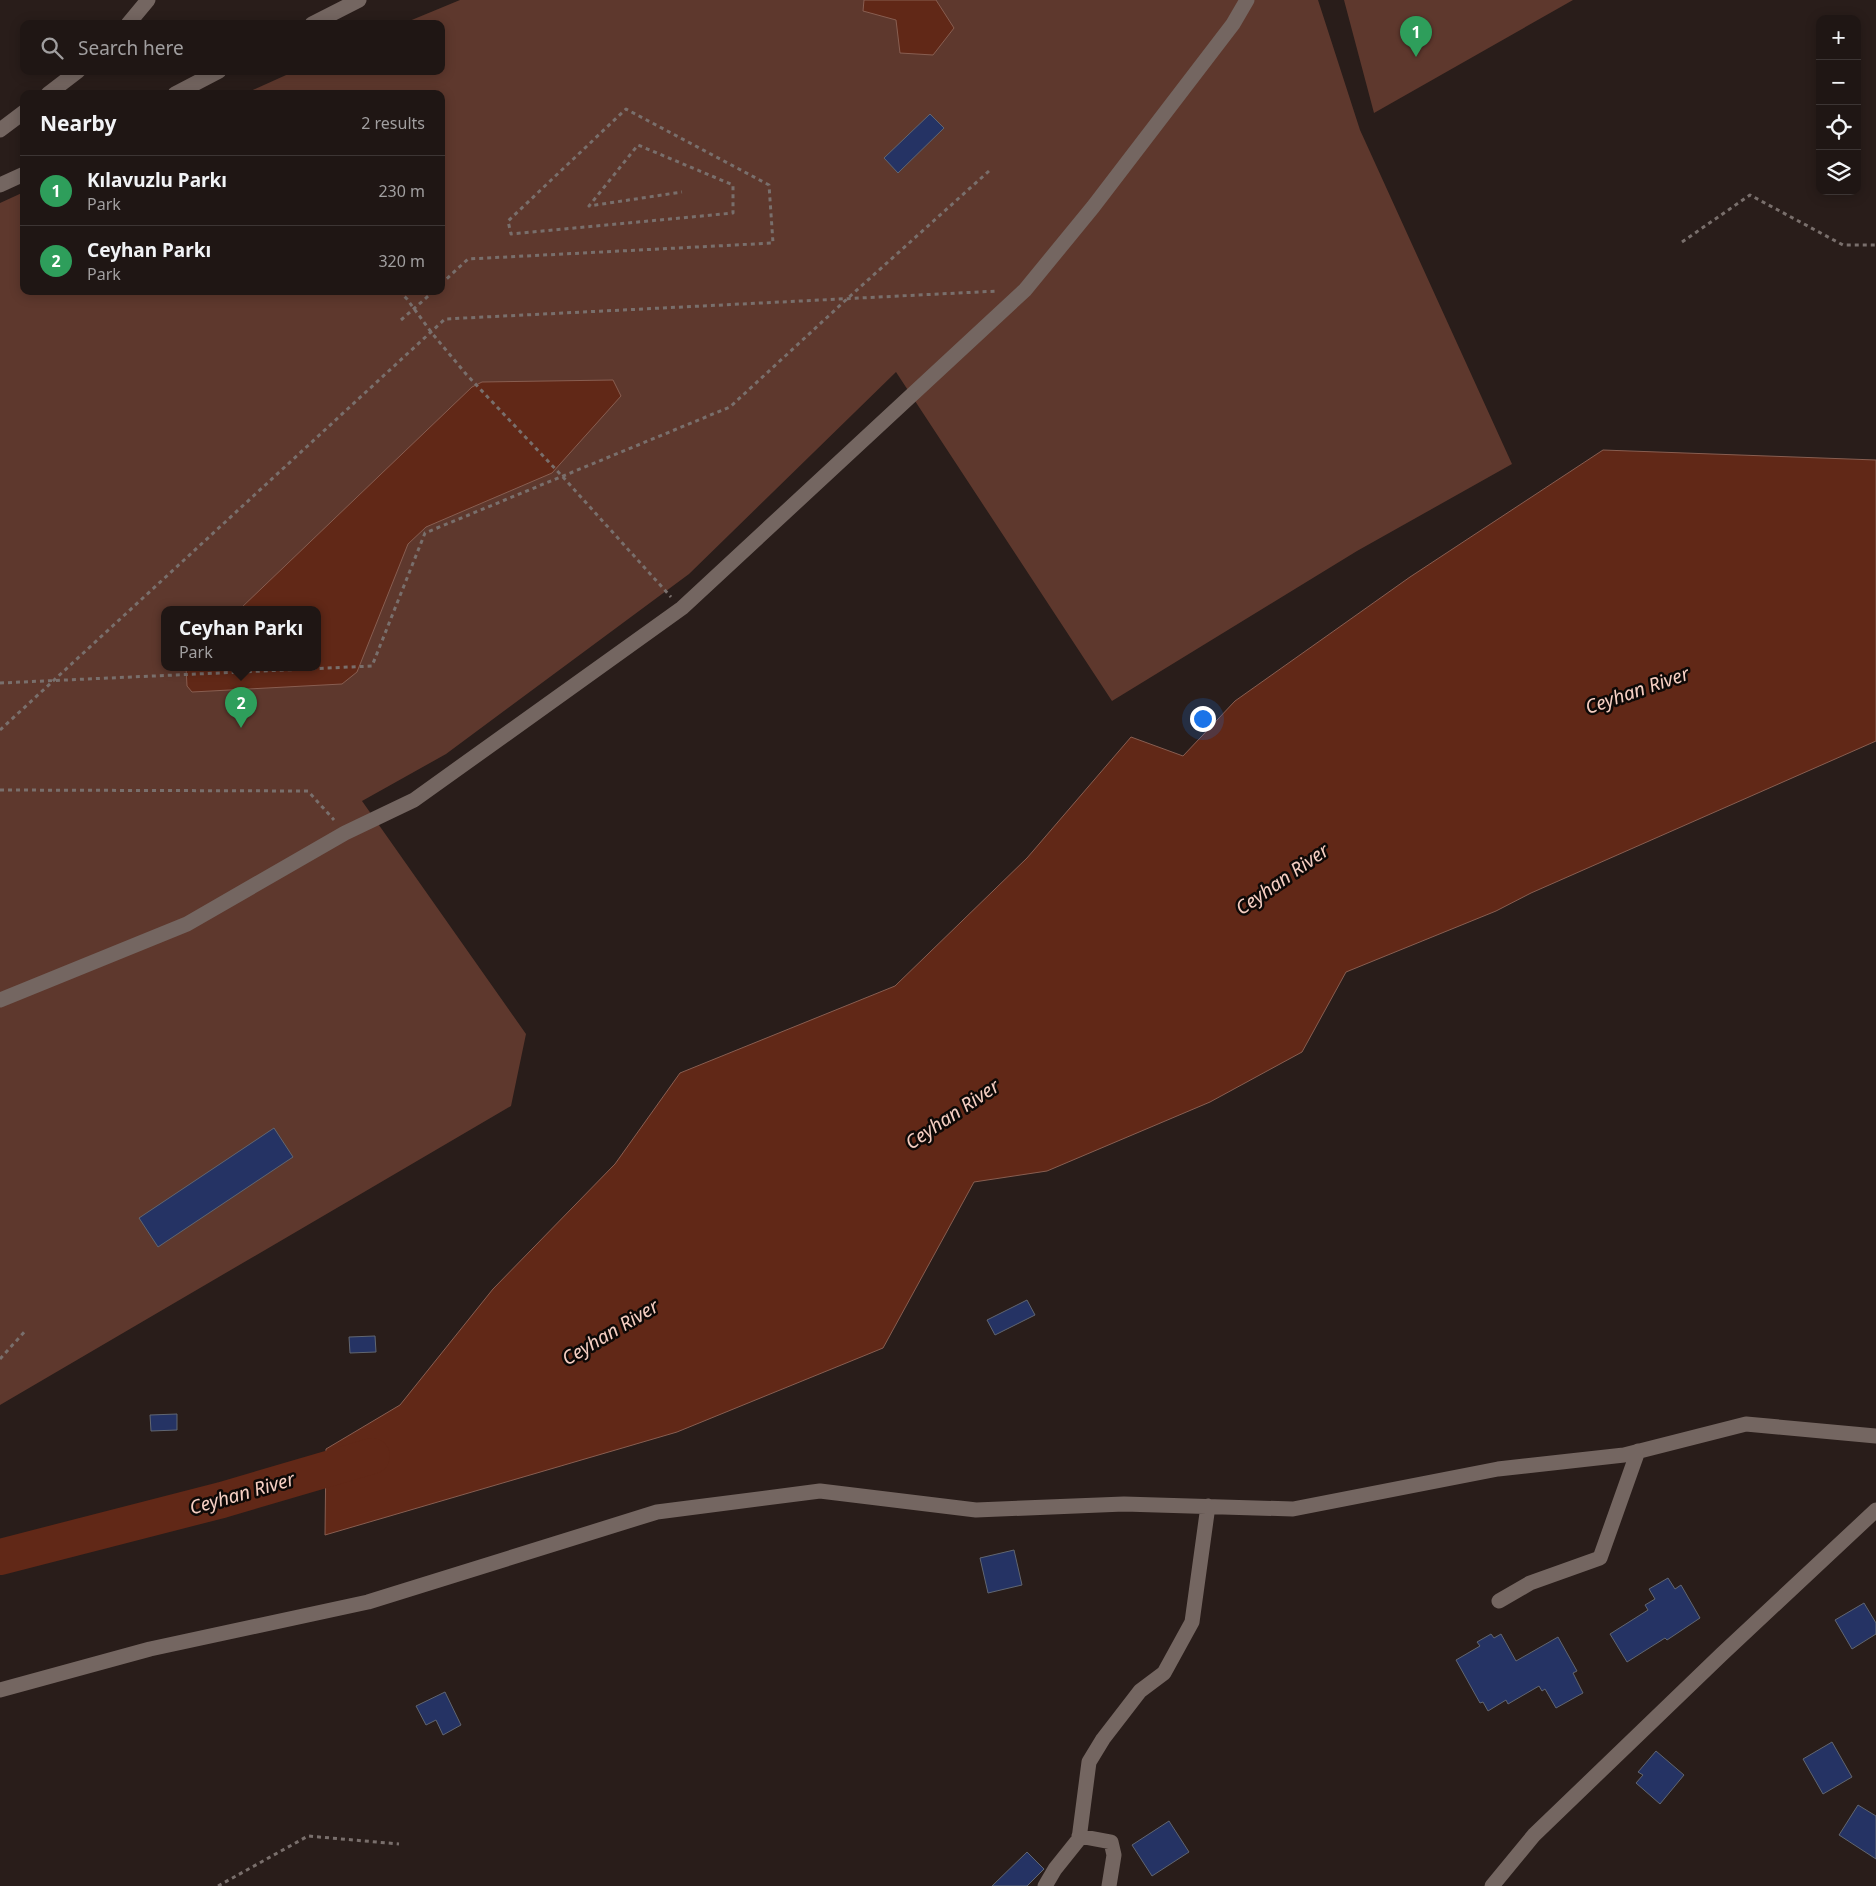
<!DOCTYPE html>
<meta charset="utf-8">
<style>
:root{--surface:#1f1614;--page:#2c2322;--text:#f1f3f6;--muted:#a19fa0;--line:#3c3534;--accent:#8c9099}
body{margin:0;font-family:"Noto Sans",sans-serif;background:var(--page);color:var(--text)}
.controls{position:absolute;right:15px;top:15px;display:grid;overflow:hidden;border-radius:10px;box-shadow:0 2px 12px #0003}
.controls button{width:45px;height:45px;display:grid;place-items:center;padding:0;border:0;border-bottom:1px solid var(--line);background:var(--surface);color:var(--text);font:25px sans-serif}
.you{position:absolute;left:1202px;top:718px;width:18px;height:18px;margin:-12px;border:4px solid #fff;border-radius:50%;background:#1a73e8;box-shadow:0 0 0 8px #1a73e833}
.badge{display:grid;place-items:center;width:32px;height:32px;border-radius:50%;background:var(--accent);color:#fff;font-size:16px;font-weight:700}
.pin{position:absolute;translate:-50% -41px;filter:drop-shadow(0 1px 2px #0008)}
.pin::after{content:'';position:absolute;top:26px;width:18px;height:15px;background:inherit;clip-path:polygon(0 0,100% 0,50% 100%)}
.popup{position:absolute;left:161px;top:606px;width:160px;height:65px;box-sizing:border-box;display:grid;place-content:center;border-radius:10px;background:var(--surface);filter:drop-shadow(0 1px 4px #0005);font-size:16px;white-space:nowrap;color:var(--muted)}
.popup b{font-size:19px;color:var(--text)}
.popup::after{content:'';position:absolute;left:50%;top:100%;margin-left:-10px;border:10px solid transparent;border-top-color:var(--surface)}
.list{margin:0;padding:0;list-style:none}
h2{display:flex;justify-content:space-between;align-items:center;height:65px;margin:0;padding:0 20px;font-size:21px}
h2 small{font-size:16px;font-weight:400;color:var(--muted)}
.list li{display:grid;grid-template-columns:32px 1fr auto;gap:15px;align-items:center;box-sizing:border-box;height:70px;padding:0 20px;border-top:1px solid var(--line)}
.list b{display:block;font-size:19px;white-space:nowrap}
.list p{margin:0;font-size:16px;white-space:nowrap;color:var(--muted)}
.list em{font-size:16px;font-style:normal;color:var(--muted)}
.icon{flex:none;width:28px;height:28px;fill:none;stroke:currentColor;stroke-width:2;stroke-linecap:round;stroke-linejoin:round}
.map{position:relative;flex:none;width:1876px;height:1886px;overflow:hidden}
.search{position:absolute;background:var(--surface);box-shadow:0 2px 12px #0003;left:20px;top:20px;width:425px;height:55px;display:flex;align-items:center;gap:12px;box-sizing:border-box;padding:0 18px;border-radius:10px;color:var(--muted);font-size:19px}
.panel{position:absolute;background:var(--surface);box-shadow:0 2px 12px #0003;left:20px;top:90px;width:425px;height:205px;border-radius:10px}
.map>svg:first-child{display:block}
.green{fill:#5e382d;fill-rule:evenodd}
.water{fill:#612817;stroke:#885e51}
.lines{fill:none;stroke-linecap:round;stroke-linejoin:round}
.river{stroke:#612817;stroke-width:36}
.building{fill:#253364;stroke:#616671}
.path{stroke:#796f6c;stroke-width:3;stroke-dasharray:4 4;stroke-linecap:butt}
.minor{stroke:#746661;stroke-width:15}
.tertiary{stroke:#746661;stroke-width:15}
.labels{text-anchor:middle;stroke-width:5;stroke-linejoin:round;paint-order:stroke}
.water-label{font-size:19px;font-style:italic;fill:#f6cfc3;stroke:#0e0907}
</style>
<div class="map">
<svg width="1876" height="1886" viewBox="0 0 1876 1886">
<rect width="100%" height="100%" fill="#291d1a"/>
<path class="green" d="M460,0h858l42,130 152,334 -155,87 -245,150 -216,-329 -207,202 -243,180 -84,47 164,233 -15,72 -511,299v-1202l24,-11v99h417v-197h-197l51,-23h146v-47h-39zM165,609h152v58h-152z
M1344,0h229l-199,113z"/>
<path class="water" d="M864,0h72l18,28 -21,27 -33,-2 -4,-33 -33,-9z
M613,380l8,16 -69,77 -126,54 -18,17 -51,128 -15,12 -150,8 -5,-6 -1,-19h131v-58h-77l232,-222 10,-5z
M1603,450l273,10v281l-345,152 -35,18 -150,61 -44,80 -92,50 -163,69 -73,11 -91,166 -206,84 -352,103 1,-86 74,-44 93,-116 122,-125 65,-91 215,-87 132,-128 104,-121 52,19 52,-55 175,-124z"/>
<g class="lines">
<path class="river" d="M0,1557l222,-57 150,-44"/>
</g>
<path class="building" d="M930,114l14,14 -46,45 -14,-15z
M274,1128l19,29 -135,90 -19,-29z
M1027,1300l8,15 -40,20 -8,-15z
M375,1336l1,16 -26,1 -1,-16z
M177,1414v16l-26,1 -1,-16z
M1014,1550l8,35 -34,8 -8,-35z
M1668,1578l7,11 6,-4 19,33 -33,22 -2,-2 -38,24 -17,-28 38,-24 -3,-5 10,-6 -6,-10z
M1864,1603l12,20v11l-24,15 -17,-29z
M1491,1634l3,4 7,-4 15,27 42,-24 19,34 -4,2 10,20 -27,15 -11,-19 -3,2 -3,-5 -31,18 -2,-4 -18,11 -5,-9 -3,1 -24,-43 24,-14 -3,-4z
M445,1692l16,33 -18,10 -7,-15 -10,5 -10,-19z
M1832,1742l20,35 -29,17 -20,-35z
M1656,1751l28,24 -24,29 -24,-21 7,-8 -5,-3z
M1858,1805l18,11v43l-37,-24z
M1169,1821l20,31 -37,24 -20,-31z
M1027,1852l17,17 -17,17h-35z"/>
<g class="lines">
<path class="path" d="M1682,242l68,-47 93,50h33
M441,284l27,-25 305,-16 -4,-58 -143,-76 -118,112 3,13 222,-21v-28l-95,-40 -49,61 93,-14
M399,291l8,8 24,33 35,42 96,102 109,121
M401,320l33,-29
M0,683l372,-17 53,-133 305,-126 118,-109 141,-127
M0,730l445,-411 553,-28
M0,790l308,1 26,29
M0,1359l26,-29
M218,1886l90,-50 91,8"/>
<path class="minor" d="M0,1000l187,-76 158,-91 69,-33 268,-192 343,-318 68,-83 140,-183 14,-24
M1499,1601l31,-18 70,-25 38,-107
M0,1690l150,-41 218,-47 289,-90 163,-21 156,19 148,-6 169,5 205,-40 126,-14 122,-31 130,12
M1079,1836l32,6 3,13 -5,31
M1045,1886l10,-17 24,-30 10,-77 14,-23 37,-48 24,-18 28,-51 16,-116
M1492,1886l42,-51 188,-181 154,-144"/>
<path class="tertiary" d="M128,24l20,-24
M312,24l47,-24
M48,94l30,-23
M175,94l44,-23
M0,130l24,-18
M0,185l24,-11"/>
</g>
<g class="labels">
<g class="water-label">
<text transform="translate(1637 690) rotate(-19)" y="7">Ceyhan River</text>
<text transform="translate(1282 879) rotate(-35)" y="7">Ceyhan River</text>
<text transform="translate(952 1114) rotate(-34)" y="7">Ceyhan River</text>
<text transform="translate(610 1332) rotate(-31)" y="7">Ceyhan River</text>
<text transform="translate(242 1493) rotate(-16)" y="7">Ceyhan River</text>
</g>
</g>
</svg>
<div class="controls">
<button>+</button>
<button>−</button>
<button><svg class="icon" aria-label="locate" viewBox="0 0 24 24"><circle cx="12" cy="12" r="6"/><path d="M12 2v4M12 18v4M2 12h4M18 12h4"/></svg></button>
<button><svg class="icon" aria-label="layers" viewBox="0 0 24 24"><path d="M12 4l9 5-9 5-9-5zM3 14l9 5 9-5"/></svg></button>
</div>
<div class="you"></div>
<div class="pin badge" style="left:1416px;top:57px;background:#2e9e5b">1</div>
<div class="pin badge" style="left:241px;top:728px;background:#2e9e5b">2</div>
<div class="popup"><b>Ceyhan Parkı</b>Park</div>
<div class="search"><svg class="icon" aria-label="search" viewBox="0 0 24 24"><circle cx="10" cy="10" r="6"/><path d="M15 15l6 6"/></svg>Search here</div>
<section class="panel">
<h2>Nearby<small>2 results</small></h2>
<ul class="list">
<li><span class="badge" style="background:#2e9e5b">1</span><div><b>Kılavuzlu Parkı</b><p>Park</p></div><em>230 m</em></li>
<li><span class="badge" style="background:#2e9e5b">2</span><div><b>Ceyhan Parkı</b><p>Park</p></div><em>320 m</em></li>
</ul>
</section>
</div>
